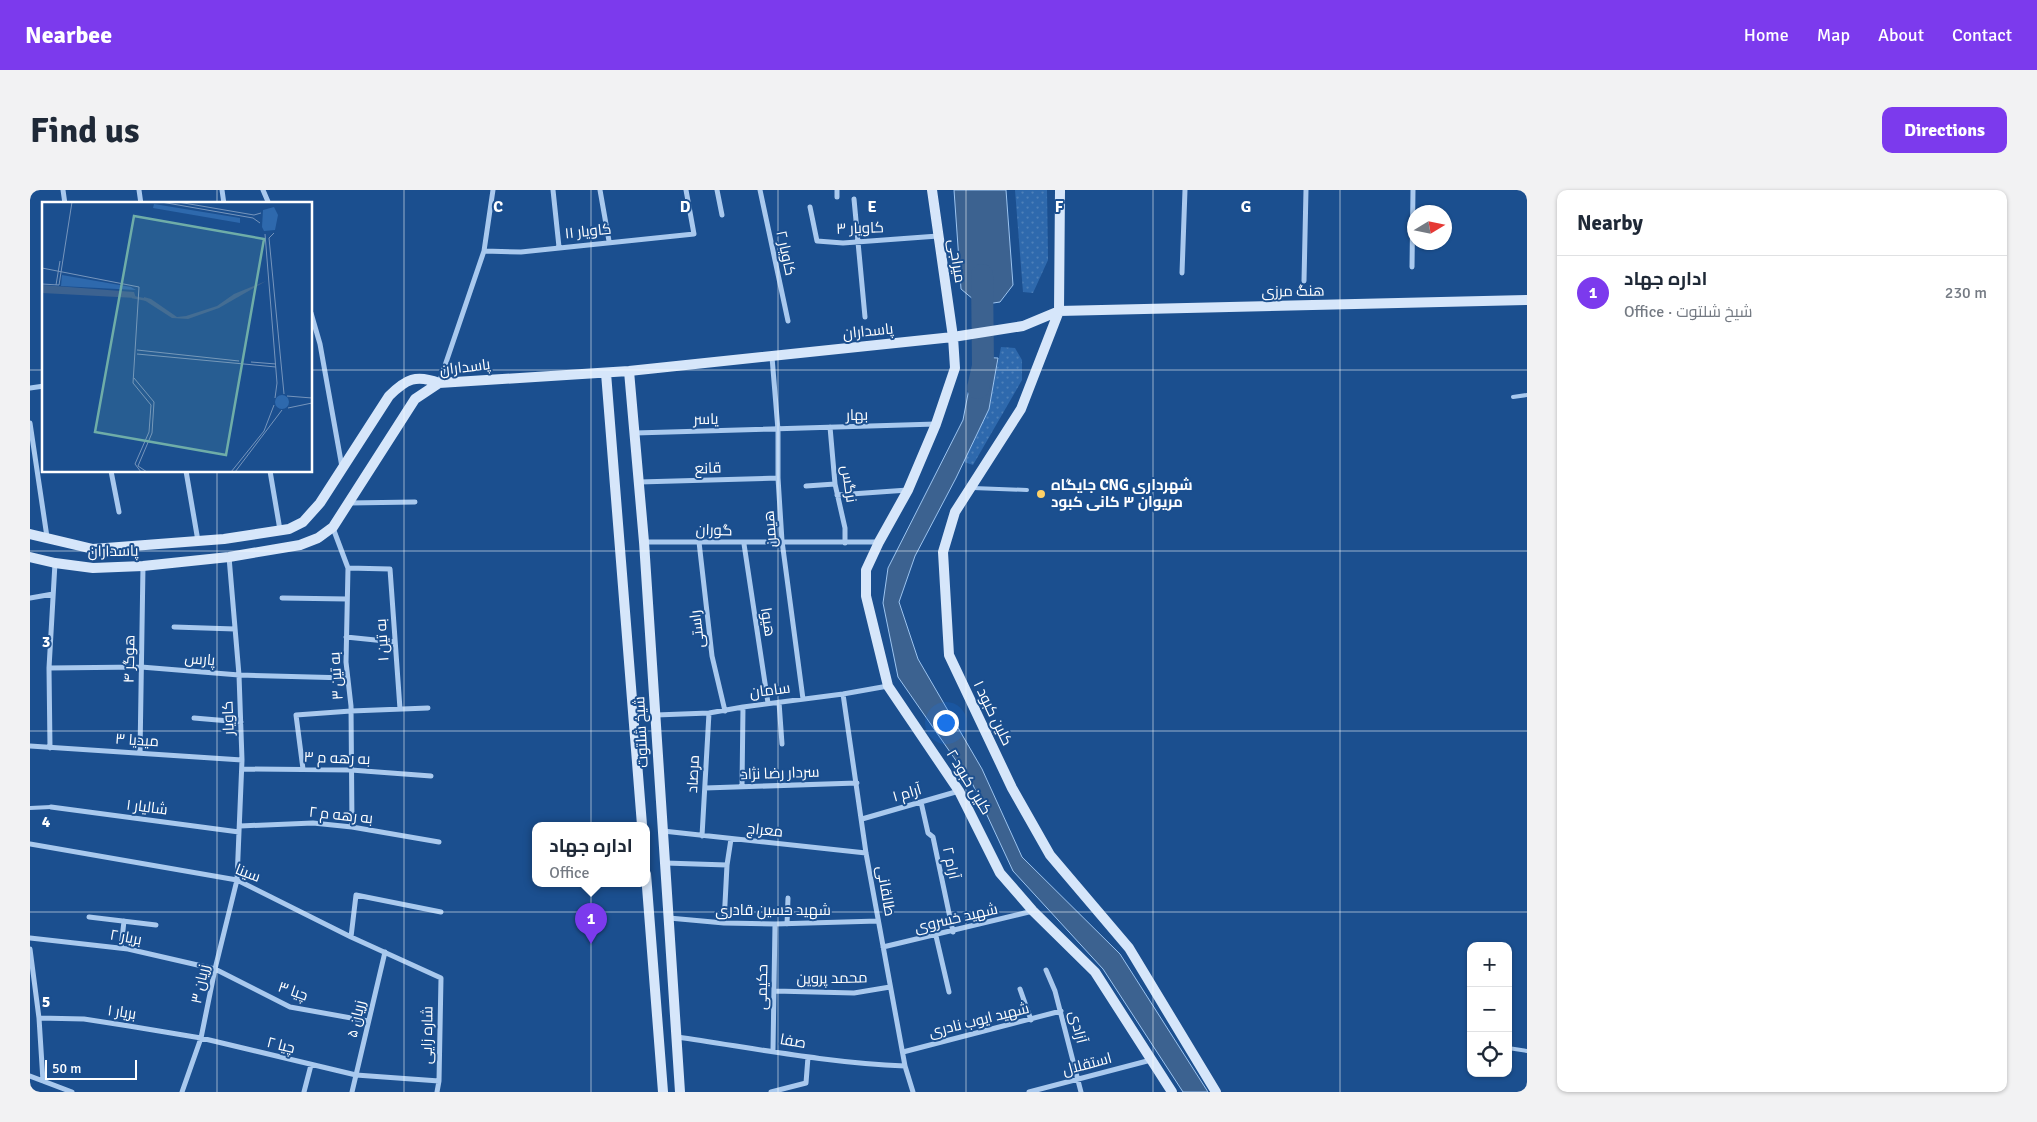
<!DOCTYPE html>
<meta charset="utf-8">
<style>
:root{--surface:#fff;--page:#f2f2f3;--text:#1f2937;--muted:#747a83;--line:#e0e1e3;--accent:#7c3aed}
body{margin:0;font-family:Signika,Cairo,sans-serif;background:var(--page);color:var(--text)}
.controls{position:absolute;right:15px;bottom:15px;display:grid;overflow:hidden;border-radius:10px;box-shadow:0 1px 4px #0004}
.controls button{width:45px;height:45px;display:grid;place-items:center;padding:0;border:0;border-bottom:1px solid var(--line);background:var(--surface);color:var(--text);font:25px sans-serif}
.compass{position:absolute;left:1377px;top:15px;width:45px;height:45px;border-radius:50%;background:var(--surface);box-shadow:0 1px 4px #0004;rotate:80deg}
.scale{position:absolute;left:15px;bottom:12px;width:92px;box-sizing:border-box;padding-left:5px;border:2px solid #fff;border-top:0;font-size:14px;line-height:18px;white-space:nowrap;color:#fff;-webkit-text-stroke:4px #1b4f8f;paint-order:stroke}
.you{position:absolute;left:915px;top:532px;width:18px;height:18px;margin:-12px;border:4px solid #fff;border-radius:50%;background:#1a73e8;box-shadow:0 0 0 8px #1a73e833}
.badge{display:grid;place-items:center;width:32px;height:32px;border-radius:50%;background:var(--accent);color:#fff;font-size:16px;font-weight:700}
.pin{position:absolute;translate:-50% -41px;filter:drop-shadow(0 1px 2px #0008)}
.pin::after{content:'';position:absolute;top:26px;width:18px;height:15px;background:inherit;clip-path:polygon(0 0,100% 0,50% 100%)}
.popup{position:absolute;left:502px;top:632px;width:118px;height:65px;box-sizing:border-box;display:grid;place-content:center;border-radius:10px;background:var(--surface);filter:drop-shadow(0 1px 4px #0005);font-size:16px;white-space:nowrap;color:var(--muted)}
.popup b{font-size:19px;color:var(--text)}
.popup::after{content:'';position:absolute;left:50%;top:100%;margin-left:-10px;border:10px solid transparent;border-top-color:var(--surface)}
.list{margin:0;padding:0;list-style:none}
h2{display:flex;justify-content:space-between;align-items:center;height:65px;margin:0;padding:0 20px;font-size:21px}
h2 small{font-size:16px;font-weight:400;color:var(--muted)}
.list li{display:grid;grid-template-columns:32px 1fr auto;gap:15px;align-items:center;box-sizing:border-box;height:75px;padding:0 20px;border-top:1px solid var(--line)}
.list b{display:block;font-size:19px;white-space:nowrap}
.list p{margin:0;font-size:16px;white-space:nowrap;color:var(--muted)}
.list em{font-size:16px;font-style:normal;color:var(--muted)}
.icon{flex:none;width:28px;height:28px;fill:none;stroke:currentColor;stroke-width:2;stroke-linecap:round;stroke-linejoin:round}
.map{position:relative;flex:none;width:1497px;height:902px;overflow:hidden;border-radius:10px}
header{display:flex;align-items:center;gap:30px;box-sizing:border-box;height:70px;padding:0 25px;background:var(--accent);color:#fff}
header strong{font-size:24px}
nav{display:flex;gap:28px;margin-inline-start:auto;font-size:18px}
.intro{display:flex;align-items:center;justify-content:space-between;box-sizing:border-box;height:120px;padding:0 30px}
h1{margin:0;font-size:35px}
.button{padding:12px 22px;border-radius:10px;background:var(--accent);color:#fff;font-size:18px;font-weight:700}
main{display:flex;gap:30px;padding:0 30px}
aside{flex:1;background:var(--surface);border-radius:10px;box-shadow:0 1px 4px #0004}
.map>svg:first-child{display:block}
.grass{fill:url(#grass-dots)}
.water{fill:#3c6290;stroke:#9cc4f0}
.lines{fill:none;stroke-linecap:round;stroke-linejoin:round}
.river{stroke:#3c6290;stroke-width:22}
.lane{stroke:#a9c9ee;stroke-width:4}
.street{stroke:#a9c9ee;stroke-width:5}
.secondary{stroke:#d6e6fa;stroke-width:10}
.grid{fill:none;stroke:#fff;stroke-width:1;stroke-opacity:0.55}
.poi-dot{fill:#ffd166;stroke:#1b4f8f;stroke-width:2}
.labels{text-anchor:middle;stroke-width:4;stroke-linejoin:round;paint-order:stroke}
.street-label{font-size:15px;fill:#fff;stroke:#1b4f8f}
.poi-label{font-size:15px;font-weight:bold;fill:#fff;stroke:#1b4f8f;text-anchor:start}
.inset-river{fill:none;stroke:#3c6290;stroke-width:2.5}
.inset-road{fill:none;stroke:#7695bc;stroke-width:1}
.view{fill:#6fada8;fill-opacity:0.15;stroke:#6fada8;stroke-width:2.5}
.inset-edge{fill:none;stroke:#fff;stroke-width:2.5}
.grid-label{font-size:16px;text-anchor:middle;font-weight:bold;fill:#fff;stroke:#1b4f8f;stroke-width:4;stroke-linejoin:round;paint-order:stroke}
</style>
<header>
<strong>Nearbee</strong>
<nav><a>Home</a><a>Map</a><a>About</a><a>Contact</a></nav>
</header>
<div class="intro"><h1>Find us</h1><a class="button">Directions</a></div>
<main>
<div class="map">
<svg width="1497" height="902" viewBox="0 0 1497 902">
<defs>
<pattern id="grass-dots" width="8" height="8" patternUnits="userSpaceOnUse" patternTransform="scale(1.25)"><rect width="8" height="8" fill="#2e69ad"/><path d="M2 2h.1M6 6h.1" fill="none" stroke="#4d80b9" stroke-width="1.8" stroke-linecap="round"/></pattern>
</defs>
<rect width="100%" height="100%" fill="#1b4f8f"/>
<path class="grass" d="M985,0h32l1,70 -15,33 -10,-1z
M971,157l14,1 7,12v20l-49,85 -9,-3 25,-53z"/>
<path class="water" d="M924,0h52l7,95 -13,17 -20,3 -19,-16z
M945,167l23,1 -9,51 -33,69 -41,78 -16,46 19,57 64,110 40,88 98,97 88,138h-25l-80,-123 -90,-98 -40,-86 -75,-108 -15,-74 5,-35 75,-148z"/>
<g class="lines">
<path class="river" d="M948,198l5,-22 -1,-91"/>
<path class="lane" d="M1483,207l14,-2
M943,298l54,2
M0,618l21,-1
M1478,858l19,3"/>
<path class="street" d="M33,0l2,14
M109,0l2,14
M192,0l2,14
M233,0l6,14
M523,0l6,57
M570,0l9,51
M687,0l5,25
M730,0l28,131
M807,0v7
M824,9l11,118
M780,17l7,34 26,2 95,-7
M454,61l37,1 173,-18 -8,-44
M1382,77l1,-77
M1152,83l3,-83
M1274,91l2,-91
M281,123l9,31 22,123
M742,167l6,73v48l4,63 21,158
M409,193l45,-132 9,-61
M0,198l14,-2
M0,233l17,114
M800,237l5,57 10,44v15
M605,243l301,-9
M81,281l8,41
M156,281l12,70
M240,281l10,59
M609,292l139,-4
M776,296l29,-2
M807,305l71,-5
M319,313l66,-1
M303,338l15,40 -2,94 5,44 1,121
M615,352h233
M669,352l13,114 13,55
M714,354l24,159
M318,378l42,1 10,140
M0,408l23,-4
M252,408l65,1
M144,437l61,2
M316,447l49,5
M19,478l92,-1 98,8 109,3
M813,504l23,159 39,213 8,26
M749,512l3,42
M626,525l53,-2 34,-6 100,-13 45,-8
M164,528l47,4
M0,556l212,14
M20,558l-1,-80 6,-105
M110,563l3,-187
M212,579l109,1 80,6
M273,579l-7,-54 55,-4 77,-3
M712,597l1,-80
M675,598l152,-5
M891,612l7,31 5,4 20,95
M21,617l188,25
M832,629l97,-28
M210,636l73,-3 39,4 87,15
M633,641l203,22
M672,646l7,-123
M0,654l207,36 114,57 90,41 -2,103 -2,11
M635,673l62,2
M59,727l67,8
M639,728l55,5 51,1 103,-3
M694,733l3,-58 4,-26
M757,734l1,-26
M906,746l13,56
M321,747l5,-42 85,17
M0,748l98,11 87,20 75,38 78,14
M853,757l150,-36
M91,758l3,-27
M0,759l9,69 4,63
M1016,780l9,21 26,101
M990,799l11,31
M745,801l79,2 36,-6
M9,828l45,1 45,7 72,12 155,37 83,6
M647,847c76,11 151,26 228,29
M743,860l2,-126
M873,862l158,-41
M0,886l42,16
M152,902l19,-54 14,-69 22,-89 5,-120 -3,-85 -10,-118
M274,902l7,-27
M322,902l33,-140
M741,902l35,-9 2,-26
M999,902l122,-32"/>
<path class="secondary" d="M902,0l21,147 2,31 -19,56 -28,66 -29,52 -13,28v26l22,90 71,105 41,82 33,38 62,61 77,120
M1030,0l-1,121 -38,98 -66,103 -12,40 6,103 63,133 38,67 79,93 87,144
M599,181l15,171 36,550
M576,183l36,452
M0,344l63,15 131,-10 65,-10 14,-7 17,-19 69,-107c17,-17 27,-22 50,-13
M0,367l25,6 38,5 50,-2 86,-9 71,-12 18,-7 15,-11 82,-128 24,-16 190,-12 324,-34 70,-11 36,-15 468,-11
M616,684l17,218"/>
</g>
<path class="grid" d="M187,0v14M374,0v902M561,0v902M748,0v902M936,0v902M1123,0v902M1310,0v902M0,180h14M281,180h1216M187,281v621M0,361h1497M0,541h1497M0,722h1497"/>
<circle class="poi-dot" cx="1011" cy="304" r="5"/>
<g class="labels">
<g class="street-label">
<text transform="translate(830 38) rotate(-2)" y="5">کاویار ۳</text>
<text transform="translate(558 41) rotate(-6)" y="5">کاویار ۱۱</text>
<text transform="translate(756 63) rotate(78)" y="5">کاویار ۲</text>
<text transform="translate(927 71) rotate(81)" y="5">میراجی</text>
<text transform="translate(1263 101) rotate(-1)" y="5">هنگ مرزی</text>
<text transform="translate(838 141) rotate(-6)" y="5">پاسداران</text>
<text transform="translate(435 177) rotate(-7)" y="5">پاسداران</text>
<text transform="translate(827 225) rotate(-1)" y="5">بهار</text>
<text transform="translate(676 229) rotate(-1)" y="5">یاسر</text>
<text transform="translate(678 278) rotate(-2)" y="5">قانع</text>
<text transform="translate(819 294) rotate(81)" y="5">نرگس</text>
<text transform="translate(740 339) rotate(-95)" y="5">هیمن</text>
<text transform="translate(684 340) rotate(1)" y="5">گوران</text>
<text transform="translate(83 361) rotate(-1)" y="5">پاسداران</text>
<text transform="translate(738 432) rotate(81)" y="5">هیوا</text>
<text transform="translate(667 439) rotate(-97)" y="5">راستی</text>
<text transform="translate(352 450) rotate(-94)" y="5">به تین ۱</text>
<text transform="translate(99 469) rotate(-89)" y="5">هوگر ۴</text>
<text transform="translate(170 469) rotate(5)" y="5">پارس</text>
<text transform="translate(306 486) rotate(-94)" y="5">به تین ۳</text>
<text transform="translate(740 500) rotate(-7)" y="5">سامان</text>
<text transform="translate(963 523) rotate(64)" y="5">کلین کبود ۱</text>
<text transform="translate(198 528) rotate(-92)" y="5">کاویار</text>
<text transform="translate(611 542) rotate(-93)" y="5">شیخ شلتوت</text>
<text transform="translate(107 550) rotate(4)" y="5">میدیا ۳</text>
<text transform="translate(307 568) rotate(2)" y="5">به رهه م ۳</text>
<text transform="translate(750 583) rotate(-2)" y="5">سردار رضا نژاد</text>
<text transform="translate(663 584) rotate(-87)" y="5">مرصاد</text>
<text transform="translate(939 592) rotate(59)" y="5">کلین کبود ۲</text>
<text transform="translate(877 603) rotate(-16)" y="5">آرام ۱</text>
<text transform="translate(117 617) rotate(7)" y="5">شالیار ۱</text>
<text transform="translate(311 625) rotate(6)" y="5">به رهه م ۲</text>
<text transform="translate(735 640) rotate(6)" y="5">معراج</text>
<text transform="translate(921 673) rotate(78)" y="5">آرام ۲</text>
<text transform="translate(218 683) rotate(21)" y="5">سینا</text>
<text transform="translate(856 701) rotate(80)" y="5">طالقانی</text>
<text x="743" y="725">شهید حسین قادری</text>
<text transform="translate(926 728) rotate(-13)" y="5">شهید خسروی</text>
<text transform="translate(96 747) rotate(10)" y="5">بریار ۲</text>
<text transform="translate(802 788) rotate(-1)" y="5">محمد پروین</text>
<text transform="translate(170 794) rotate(-78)" y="5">زریان ۳</text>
<text transform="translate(732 797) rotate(-89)" y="5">حکیمی</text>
<text transform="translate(263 801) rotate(19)" y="5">چیا ۳</text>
<text transform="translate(92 822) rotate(8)" y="5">بریار ۱</text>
<text transform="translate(326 829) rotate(-77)" y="5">زریان ۵</text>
<text transform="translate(949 830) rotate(-14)" y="5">شهید ایوب نادری</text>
<text transform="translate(1048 837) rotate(76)" y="5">آزادی</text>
<text transform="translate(397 845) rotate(-89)" y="5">شاره زایی</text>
<text transform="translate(763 851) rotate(10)" y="5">صفا</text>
<text transform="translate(251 855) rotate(14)" y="5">چیا ۲</text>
<text transform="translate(1057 874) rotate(-15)" y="5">استقلال</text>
</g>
<g class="poi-label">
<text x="1021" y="300">جایگاه CNG شهرداری<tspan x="1021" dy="17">مریوان ۳ کانی کبود</tspan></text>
</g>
</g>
<g transform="translate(12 12)">
<rect width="270" height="270" fill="#1b4f8f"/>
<path d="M112,2l86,14v5l-87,-15zM232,5l4,8 -3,15 -11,1 -2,-4 1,-17zM20,73l69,12 5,3 -75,-4zM233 200a7 7 0 1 1 14 0a7 7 0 1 1-14 0Z" fill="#2e69ad"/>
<path d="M224,79l-47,27 -31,11 -16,-1 -28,-18v-3l7,2 26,18 9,-1 31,-10 17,-12zM0,83l92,7 2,6 -94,-5z" fill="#3c6290"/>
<path class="inset-river" d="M90,95l16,3"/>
<path class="inset-road" d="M119,0l92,16 7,5M136,0l76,13 7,-2M232,31l-5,5 15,156M223,32l12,149 -2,15M0,66l97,19 -6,96 18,22 -2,27 -14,32 6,8M0,82l17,1 13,-83M14,83l4,-24M95,148l102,11M95,152l139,13M209,160l25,2M92,176l20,24 -2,31 -14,33 9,6M245,194l25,2M246,206l24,-5M189,270l33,-41 10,-26M193,270l47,-62"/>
<path class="view" d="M92,14l130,23 -38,216 -131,-23z"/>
<rect width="270" height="270" class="inset-edge"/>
</g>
<g class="grid-label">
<text x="468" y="22">C</text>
<text x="655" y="22">D</text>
<text x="842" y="22">E</text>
<text x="1029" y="22">F</text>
<text x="1216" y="22">G</text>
<text x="16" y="457">3</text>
<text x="16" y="637">4</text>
<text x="16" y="817">5</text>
</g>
</svg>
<div class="controls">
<button>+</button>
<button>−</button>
<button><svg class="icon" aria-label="locate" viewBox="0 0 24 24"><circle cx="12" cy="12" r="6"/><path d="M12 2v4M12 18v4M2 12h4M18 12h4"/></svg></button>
</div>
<svg class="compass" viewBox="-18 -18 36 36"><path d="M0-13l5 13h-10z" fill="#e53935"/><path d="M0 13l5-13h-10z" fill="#747a83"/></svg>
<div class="scale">50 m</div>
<div class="you"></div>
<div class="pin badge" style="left:561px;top:754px">1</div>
<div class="popup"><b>اداره جهاد</b>Office</div>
</div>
<aside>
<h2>Nearby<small></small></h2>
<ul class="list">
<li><span class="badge">1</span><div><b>اداره جهاد</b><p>Office · شیخ شلتوت</p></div><em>230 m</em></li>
</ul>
</aside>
</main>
